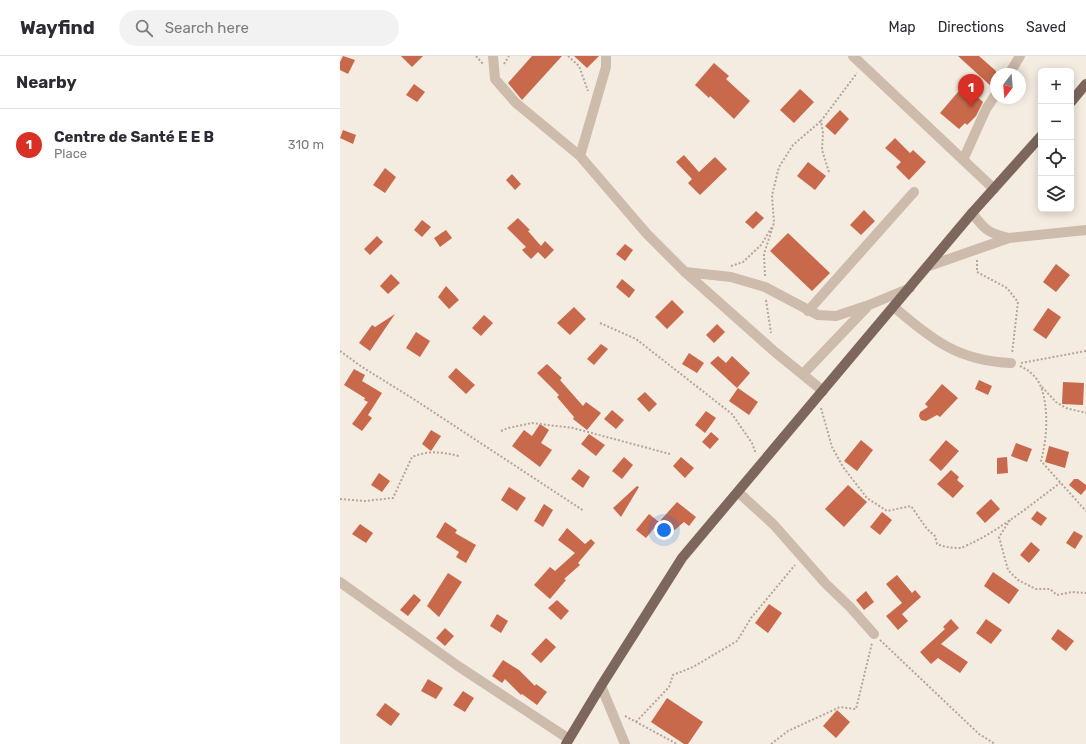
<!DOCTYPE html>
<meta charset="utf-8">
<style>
:root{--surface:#fff;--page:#f2f2f3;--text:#2b2b33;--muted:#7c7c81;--line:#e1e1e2;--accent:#d93025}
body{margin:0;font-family:Rubik,sans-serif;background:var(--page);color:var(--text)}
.controls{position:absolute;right:12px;top:12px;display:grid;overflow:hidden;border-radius:6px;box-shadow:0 2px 10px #0003}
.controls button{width:36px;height:36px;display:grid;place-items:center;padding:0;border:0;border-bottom:1px solid var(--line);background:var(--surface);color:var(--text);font:20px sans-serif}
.compass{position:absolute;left:650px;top:12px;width:36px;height:36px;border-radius:50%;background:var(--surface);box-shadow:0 2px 10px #0003;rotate:196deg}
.you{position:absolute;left:324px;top:474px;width:14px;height:14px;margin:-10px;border:3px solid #fff;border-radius:50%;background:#1a73e8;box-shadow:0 0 0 6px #1a73e833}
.badge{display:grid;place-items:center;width:26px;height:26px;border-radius:50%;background:var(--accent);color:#fff;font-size:13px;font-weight:700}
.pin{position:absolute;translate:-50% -33px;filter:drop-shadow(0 1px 2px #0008)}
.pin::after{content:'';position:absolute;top:21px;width:14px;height:12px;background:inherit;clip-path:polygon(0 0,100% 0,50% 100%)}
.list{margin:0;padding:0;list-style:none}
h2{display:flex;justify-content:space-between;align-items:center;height:52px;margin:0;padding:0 16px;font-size:17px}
h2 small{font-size:13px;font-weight:400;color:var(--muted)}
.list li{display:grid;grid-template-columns:26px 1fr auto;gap:12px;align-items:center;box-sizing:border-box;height:72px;padding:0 16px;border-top:1px solid var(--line)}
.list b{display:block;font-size:15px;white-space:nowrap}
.list p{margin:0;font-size:13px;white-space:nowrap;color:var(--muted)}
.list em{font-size:13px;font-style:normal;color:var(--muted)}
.icon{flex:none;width:22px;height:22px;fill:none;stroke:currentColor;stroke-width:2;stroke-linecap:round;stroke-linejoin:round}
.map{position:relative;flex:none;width:746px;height:688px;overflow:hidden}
header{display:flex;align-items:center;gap:24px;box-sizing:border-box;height:56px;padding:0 20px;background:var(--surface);border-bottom:1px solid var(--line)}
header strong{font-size:19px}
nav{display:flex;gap:22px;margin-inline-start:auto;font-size:14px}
.search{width:280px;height:36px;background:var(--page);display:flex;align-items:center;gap:10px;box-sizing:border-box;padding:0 14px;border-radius:22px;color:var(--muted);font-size:15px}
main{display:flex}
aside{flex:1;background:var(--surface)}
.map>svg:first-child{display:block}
.building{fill:#c8694b}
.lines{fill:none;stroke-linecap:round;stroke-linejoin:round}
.path{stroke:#b9a596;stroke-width:2;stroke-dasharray:2 2;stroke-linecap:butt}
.minor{stroke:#cdbbac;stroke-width:10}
.major{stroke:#7d675c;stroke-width:10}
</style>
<header>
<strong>Wayfind</strong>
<div class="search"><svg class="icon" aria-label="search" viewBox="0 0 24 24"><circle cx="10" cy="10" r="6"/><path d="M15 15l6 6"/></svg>Search here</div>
<nav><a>Map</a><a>Directions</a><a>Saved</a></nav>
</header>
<main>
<aside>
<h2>Nearby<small></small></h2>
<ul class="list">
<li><span class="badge">1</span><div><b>Centre de Santé E E B</b><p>Place</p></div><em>310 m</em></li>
</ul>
</aside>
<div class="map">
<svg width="746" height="688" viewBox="0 0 746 688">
<rect width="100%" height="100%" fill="#f4ebe1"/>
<path class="building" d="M3,0l12,4 -7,14 -8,-4v-8z
M61,0h22l-11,11z
M192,0h30l-40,44 -14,-17z
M234,0h25l-12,12z
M618,0h21l17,15v17h-3z
M374,7l15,13 -3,3 24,22 -16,18 -24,-23 -1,2 -14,-13z
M74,28l11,8 -8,10 -11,-7z
M624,29l19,17 -7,14 -9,9 -2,-2 -6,6 -19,-16z
M460,33l14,13 -20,21 -14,-13z
M500,54l9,9 -14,16 -10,-9z
M3,74l13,5 -3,9 -13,-6z
M555,82l15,15 3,-3 13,12 -17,18 -13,-13 5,-5 -16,-14z
M344,99l15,17 16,-15 12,12 -27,26 -12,-12 4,-4 -16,-17z
M468,106l18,14 -11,14 -18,-14z
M45,112l11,9 -11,16 -12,-8z
M172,118l9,10 -6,6 -9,-10z
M524,154l11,11 -14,14 -11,-10z
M416,155l8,7 -11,11 -8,-7z
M178,162l12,12 -2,1 13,15 4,-5 9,9 -9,9 -7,-7 -7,7 -9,-9 4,-3 -19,-19z
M82,164l9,7 -9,10 -8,-7z
M106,174l6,8 -12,9 -6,-9z
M448,177l42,40 -18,18 -42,-40z
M37,180l6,6 -13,13 -6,-6z
M285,188l8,6 -8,11 -9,-7z
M716,208l14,11 -14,17 -13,-10z
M51,218l9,9 -12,11 -8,-8z
M282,223l13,11 -6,8 -13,-11z
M106,230l13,14 -10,9 -11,-12z
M332,244l12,12 -17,17 -12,-12z
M234,251l12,12 -16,16 -13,-12z
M708,252l13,9 -15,22 -13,-9z
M55,258l-25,37 -11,-8 13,-18 3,2z
M144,259l9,8 -12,13 -9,-8z
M377,268l8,8 -11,11 -8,-8z
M76,276l14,9 -10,16 -14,-9z
M261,288l7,5 -14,16 -7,-6z
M349,297l15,10 -7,10 -15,-9z
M378,300l8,7 6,-7 18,17 -13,15 -27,-25z
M207,308l15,14 -2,2 23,26 3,-4 15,11 -14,17 -14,-11 1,-2 -17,-20 2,-2 -22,-22z
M116,312l19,17 -9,9 -18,-17z
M14,313l11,6 -3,6 20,12 -14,22 4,3 -10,13 -10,-7 16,-22 -4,-2 1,-2 -21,-13z
M639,324l13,6 -4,9 -13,-6z
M723,326l21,1 -1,22 -21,-1z
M602,328l16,14 -18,19 -3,-2 -11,6 -5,-1 -2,-4 1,-4 8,-5 -3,-3z
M398,332l20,14 -9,13 -20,-14z
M305,336l12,12 -8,8 -12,-13z
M272,354l12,10 -8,9 -12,-10z
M366,355l10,7 -11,15 -10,-8z
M200,368l9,6 -8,13 11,7 -12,17 -28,-21 12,-16 8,6z
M91,374l10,6 -10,15 -9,-7z
M371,376l8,7 -9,10 -8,-7z
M249,378l16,11 -9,11 -15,-12z
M521,384l12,10 -16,21 -13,-10z
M606,384l13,11 -18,20 -12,-11z
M676,387l16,6 -5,13 -16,-6z
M709,390l20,6 -4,16 -20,-6z
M284,401l9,8 -11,14 -10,-8z
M341,401l13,11 -9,10 -12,-12z
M667,401l1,16 -11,1v-16z
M239,413l11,8 -7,11 -12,-9z
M611,414l8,7 -2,3 7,6 -11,12 -16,-14z
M39,417l11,8 -8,11 -11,-7z
M734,423h4l8,6v4l-5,6 -12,-10z
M508,429l19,17 -23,25 -19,-18z
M297,430l2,1 -18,30 -8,-9z
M169,431l17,11 -9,13 -16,-11z
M651,443l9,10 -15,14 -9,-10z
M337,446l19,15 -7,9 -5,-4 -14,12 -11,-12z
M204,448l9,6 -10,17 -9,-6z
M697,455l10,7 -6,8 -10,-7z
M542,456l10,8 -12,15 -10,-8z
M309,458l10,8 -13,16 -10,-8z
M105,466l12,8 -2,3 21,12 -10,18 -10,-6 3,-5 -23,-15z
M20,468l13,9 -7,10 -14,-9z
M227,472l18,16 6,-5 4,4 -17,20 2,2 -16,14 2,1 -16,19 -16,-14 16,-18 5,4 20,-18 -17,-13z
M734,475l9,5 -8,13 -9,-6z
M691,486l9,8 -11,13 -9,-8z
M653,516l26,18 -10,14 -25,-18z
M108,517l14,9 -23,35 -12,-11z
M557,519l15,18 3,-3 6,7 -19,17 6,7 -10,9 -12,-14 16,-13 -16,-19z
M526,535l8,11 -10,8 -8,-10z
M74,538l7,6 -13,16 -8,-6z
M217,544l12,11 -8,9 -13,-12z
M429,548l13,9 -14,20 -13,-10z
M157,558l11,7 -7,12 -11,-7z
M611,563l8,9 -18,16 27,18 -8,11 -22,-15 -7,6 -11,-12 25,-23 -2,-2z
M646,563l16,11 -11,14 -15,-11z
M105,572l9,8 -9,10 -9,-8z
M718,573l16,12 -8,10 -15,-12z
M206,582l10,9 -15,16 -10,-9z
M163,604l16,10 16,16 1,-2 11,8 -10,13 -15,-11 -1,1 -16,-16 -3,4 -10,-7z
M88,623l15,9 -7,11 -15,-8z
M123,635l11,7 -9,14 -12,-7z
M327,642l36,24 -15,22h-4l-33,-22z
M45,647l15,11 -9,12 -15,-11z
M497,654l13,12 -14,16 -13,-12z"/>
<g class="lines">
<path class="path" d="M136,0l7,8
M228,0l11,10 9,25
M164,8l5,-8
M489,116l-7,-22 1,-17 -2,-12 36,-48
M637,204v12l30,16 11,14 -6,52
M391,210l12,-4 18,-17 11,-18
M425,220l-1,-22 10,-31 -2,-28 7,-28 14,-22 28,-24
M426,244l5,33
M260,267l36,16 96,75 20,29 4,11
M0,295l22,16 50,31 172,113
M681,307l65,-12
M680,310c9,4 17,11 21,21 8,22 6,52 0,74l45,50
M702,331l14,15 10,6 20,5
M481,352l11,39 11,20 24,31 20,13 24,-5 16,23 8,7 2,8c7,3 15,4 24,4 3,-1 8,-4 11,-5 32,-16 60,-39 88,-60
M161,375l7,-3 24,-5 41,5 97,26
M0,443l25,2 28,-3 19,-41c17,-7 30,-5 47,-1
M670,464l-11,17 9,33 10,10 18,9h14l7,6 15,-3 14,1
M540,584l99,94 16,10
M285,660l52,28
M296,666l33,-35 4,-12 20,-8 44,-26 14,-23 44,-53
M431,688l17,-13 52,-24 16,2 16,-66"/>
<path class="minor" d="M153,0l2,23 21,24 64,53 67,78 38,38 90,80 48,39
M513,0l141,133
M669,18l11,-18
M240,100l26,-89v-11
M623,104l23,-51 10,-15
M632,157c13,17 16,20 37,25
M589,210l80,-28 77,-8
M345,216l46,5 34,10 53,28 18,1 33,-11 41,-17
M554,251c38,33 65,54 117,56
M468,255l106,-119
M463,318l64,-67
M398,436l36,33 52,59 24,23 24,27
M0,526l118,84 111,73
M261,630l24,58"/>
<path class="major" d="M731,46l15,-18
M226,688l35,-58 81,-128 290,-345 69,-77"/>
</g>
</svg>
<div class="controls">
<button>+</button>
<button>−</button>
<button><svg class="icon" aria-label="locate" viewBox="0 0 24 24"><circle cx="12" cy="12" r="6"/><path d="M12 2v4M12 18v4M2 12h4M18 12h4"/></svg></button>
<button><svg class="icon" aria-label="layers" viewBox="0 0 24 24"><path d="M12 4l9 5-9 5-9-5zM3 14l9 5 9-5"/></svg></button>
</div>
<svg class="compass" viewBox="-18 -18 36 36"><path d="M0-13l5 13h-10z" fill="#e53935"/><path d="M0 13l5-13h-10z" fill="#7c7c81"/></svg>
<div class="you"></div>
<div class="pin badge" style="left:631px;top:51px">1</div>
</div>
</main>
